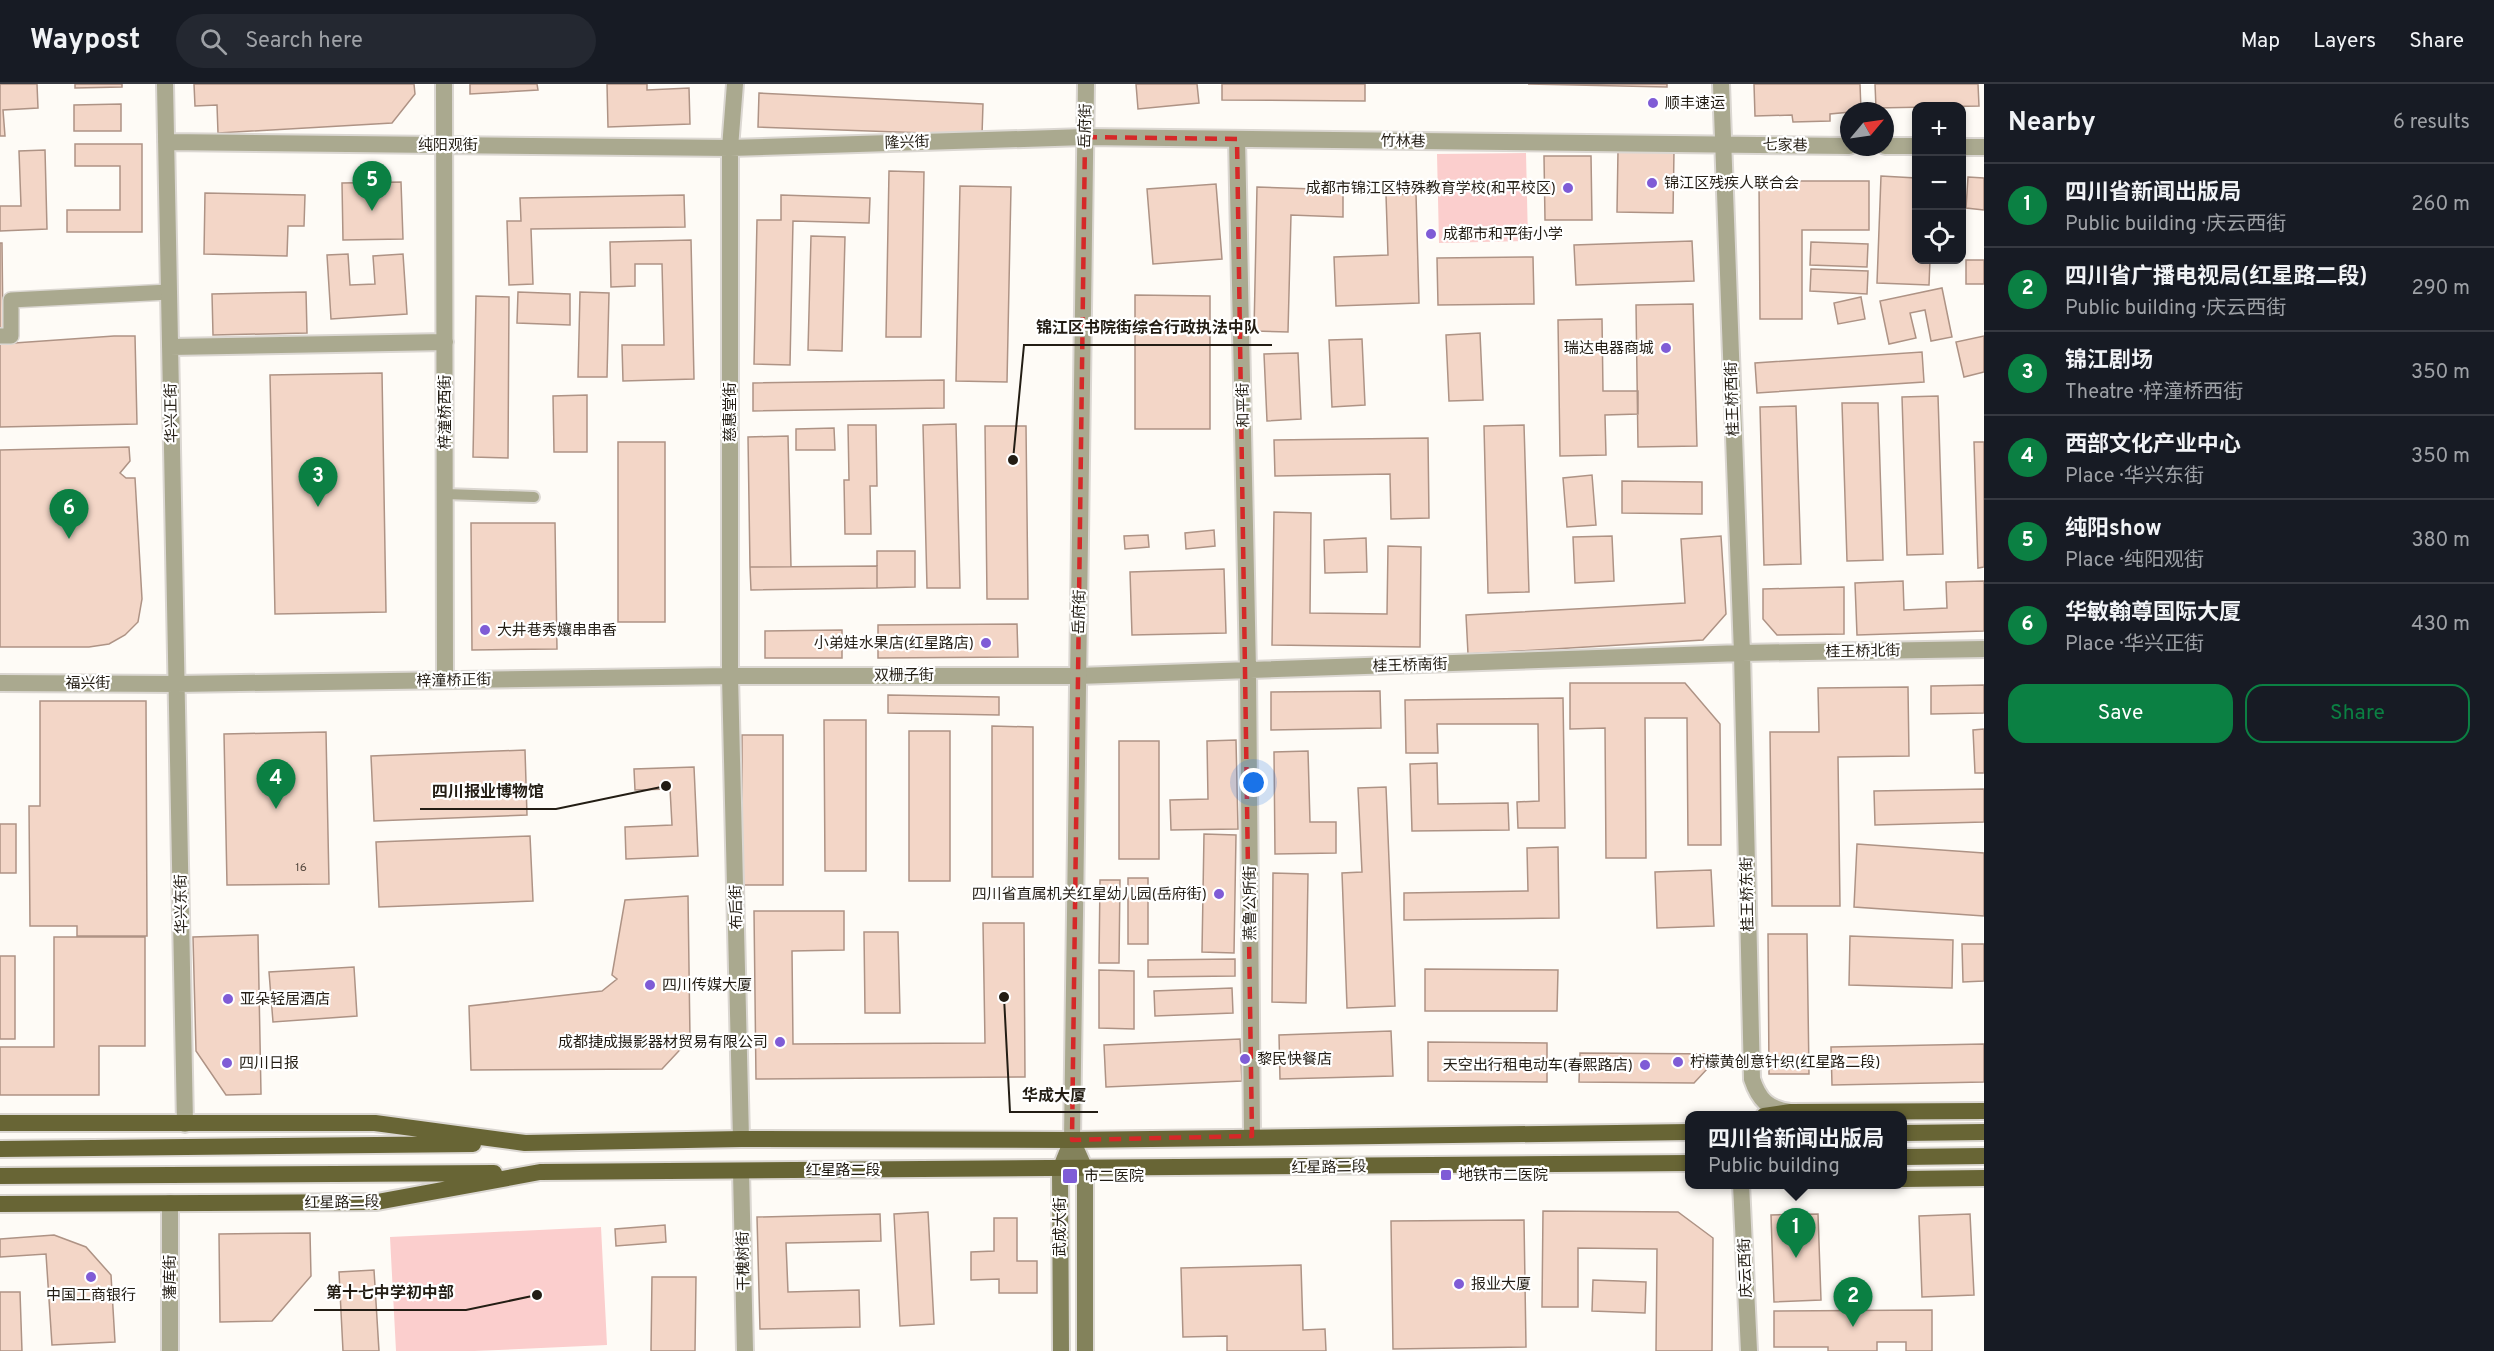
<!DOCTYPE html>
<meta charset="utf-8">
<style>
:root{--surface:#171b24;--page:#242831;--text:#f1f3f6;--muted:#9ea1a6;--line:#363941;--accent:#0b8043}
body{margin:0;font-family:Overpass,"Noto Sans SC",sans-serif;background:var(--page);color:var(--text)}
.controls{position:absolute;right:18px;top:18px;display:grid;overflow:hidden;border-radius:12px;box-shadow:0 3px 9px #0003}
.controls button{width:54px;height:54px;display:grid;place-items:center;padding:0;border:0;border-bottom:2px solid var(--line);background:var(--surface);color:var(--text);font:30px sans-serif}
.compass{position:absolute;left:1840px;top:18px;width:54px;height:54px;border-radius:50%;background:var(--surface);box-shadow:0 3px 9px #0003;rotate:61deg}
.you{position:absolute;left:1254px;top:699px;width:21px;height:21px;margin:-15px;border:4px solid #fff;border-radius:50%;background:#1a73e8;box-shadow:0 0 0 9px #1a73e833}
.badge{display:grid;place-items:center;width:39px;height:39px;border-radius:50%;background:var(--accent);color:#fff;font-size:20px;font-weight:700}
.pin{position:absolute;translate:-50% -50px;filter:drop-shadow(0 2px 3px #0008)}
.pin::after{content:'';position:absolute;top:32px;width:21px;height:18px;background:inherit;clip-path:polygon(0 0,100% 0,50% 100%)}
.popup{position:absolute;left:1685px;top:1027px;width:222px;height:78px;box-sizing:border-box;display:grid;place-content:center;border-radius:12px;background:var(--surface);filter:drop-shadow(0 2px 4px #0005);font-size:20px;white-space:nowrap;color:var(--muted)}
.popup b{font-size:22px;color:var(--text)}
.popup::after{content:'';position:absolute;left:50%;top:100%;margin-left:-12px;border:12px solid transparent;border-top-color:var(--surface)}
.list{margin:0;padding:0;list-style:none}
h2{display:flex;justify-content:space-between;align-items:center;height:78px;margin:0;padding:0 24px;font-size:26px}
h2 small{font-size:20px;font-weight:400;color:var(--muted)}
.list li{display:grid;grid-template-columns:39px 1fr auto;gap:18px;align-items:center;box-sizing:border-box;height:84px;padding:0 24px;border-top:2px solid var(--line)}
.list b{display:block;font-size:22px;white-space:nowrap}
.list p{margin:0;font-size:20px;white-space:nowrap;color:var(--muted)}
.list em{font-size:20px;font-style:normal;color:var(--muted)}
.actions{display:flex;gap:12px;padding:18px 24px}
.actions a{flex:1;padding:14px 0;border:2px solid var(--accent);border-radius:18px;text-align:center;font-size:21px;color:var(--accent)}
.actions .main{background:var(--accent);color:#fff}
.icon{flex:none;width:33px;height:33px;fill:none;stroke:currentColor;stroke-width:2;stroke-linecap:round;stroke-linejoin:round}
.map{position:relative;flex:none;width:1984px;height:1267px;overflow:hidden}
header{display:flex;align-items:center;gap:36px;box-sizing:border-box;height:84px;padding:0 30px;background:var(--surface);border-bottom:2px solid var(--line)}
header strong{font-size:28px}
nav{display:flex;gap:33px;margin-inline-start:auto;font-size:21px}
.search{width:420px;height:54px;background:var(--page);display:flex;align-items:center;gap:15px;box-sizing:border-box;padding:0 21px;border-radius:33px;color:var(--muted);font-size:22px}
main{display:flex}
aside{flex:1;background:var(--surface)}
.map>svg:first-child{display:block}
.green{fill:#fbcecd}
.building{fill:#f3d6c7;stroke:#ae9385;stroke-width:1.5}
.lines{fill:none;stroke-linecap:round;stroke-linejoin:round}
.service-casing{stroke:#dbd7d2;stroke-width:14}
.pedestrian-casing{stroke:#dbd7d2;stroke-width:18}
.minor-casing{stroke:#dbd7d2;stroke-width:20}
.tertiary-casing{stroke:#dbd7d2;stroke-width:20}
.secondary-casing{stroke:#dbd7d2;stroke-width:20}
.primary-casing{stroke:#dbd7d2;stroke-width:20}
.service{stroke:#aaa98f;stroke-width:10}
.pedestrian{stroke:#aaa98f;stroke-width:15}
.minor{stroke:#aaa98f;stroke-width:16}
.tertiary{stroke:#aaa98f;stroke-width:16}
.secondary{stroke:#83825b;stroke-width:16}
.primary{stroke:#686535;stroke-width:16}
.marked{fill:none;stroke:#d62828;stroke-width:4.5;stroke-dasharray:12 8;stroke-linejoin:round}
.poi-dot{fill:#7f5cd6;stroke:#fff;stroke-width:2}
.labels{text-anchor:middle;stroke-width:4.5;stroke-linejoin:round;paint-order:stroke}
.number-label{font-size:12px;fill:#574b41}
.poi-label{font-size:15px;fill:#231d14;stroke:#fff;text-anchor:start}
.street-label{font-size:15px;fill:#231d14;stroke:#fff}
.leader{fill:none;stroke:#231d14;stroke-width:2}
.callout-dot{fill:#231d14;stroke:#fff;stroke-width:2}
.callout-label{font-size:16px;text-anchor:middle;font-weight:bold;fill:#231d14;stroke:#fff;stroke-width:4.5;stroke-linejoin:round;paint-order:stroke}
</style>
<header>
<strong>Waypost</strong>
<div class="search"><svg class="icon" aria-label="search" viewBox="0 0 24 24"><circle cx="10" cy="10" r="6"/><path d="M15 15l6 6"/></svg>Search here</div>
<nav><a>Map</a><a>Layers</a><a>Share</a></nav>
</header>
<main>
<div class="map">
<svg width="1984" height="1267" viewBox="0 0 1984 1267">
<rect width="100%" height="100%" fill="#fefbf6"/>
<path class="green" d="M1526,69l2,88 -89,2 -2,-89z
M601,1143l6,118 -133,6h-78l-6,-114z"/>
<path class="building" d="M0,0h37l1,24 -35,2 2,26h-5z
M75,0h47v3l-47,1z
M194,0h220l1,10 -23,29 -174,10 -1,-28 -22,1z
M470,0h67l1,6 -68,4z
M607,0h40v6l42,-2 1,36 -82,3z
M1136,0h61l2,19 -61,6z
M1222,0h143v17l-143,-1z
M1528,0h139v3z
M1754,0h106l1,27 -31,3v7l-37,1 -1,-7 -37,1z
M1875,0h103l1,22 -103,2z
M759,9l224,11 -1,31 -224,-8z
M121,20v27h-47v-26z
M75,60h67v88h-75v-22h53v-44h-45z
M45,66l2,79 -47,2v-25h21l-2,-55z
M1618,67h56l-1,62 -56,-1z
M1544,72h47l1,64h-47z
M889,87l35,1 -3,165h-35z
M1881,92l35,2v82h14l-1,25 -52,-2z
M1968,93l16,1v32l-18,-2z
M1759,97h110v49h-67v89h-42z
M401,98l2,57 -60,1 -1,-57z
M1216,100l6,75 -69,5 -6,-75z
M960,102l51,1 -4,195 -51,-1z
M1257,103l86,3v27l-52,-2 -3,117 -34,-1z
M205,109l100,2 -1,31h-16l-1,30 -83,-2z
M1416,110l3,109 -83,3 -2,-49 54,-2 -2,-60z
M684,111l1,32 -154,2 2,55 -24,1 -2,-64h14l-1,-23z
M781,111l89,3 -1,25 -76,-2 -3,144 -36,-1 3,-144h24z
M811,152l34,1 -3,114 -34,-1z
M691,156l3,139 -71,2 -1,-36h42l-2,-81h-27v22l-24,1 -1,-45z
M1692,157l2,40 -118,4 -2,-40z
M1811,158l57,2 -1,23 -57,-2z
M0,159h2l1,87h-3z
M348,170l2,31 25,-1 -2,-28 30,-2 4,60 -76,5 -4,-64z
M1533,173l1,47 -96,1 -1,-47z
M1966,176h18v24h-18z
M1811,185l57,2 -1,23 -57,-3z
M1942,204l10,49 -21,4 -6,-31 -15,3 6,25 -27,6 -9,-43z
M306,208l1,41 -94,2 -1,-41z
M518,208l52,2v31l-53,-2z
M580,208l29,1 -2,84h-29z
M1135,211l75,1v133h-75z
M476,212l33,1 -1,161 -35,-1z
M1861,213l4,22 -27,5 -4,-21z
M1693,220l4,142 -59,1 -2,-142z
M1602,235l1,72h35v23l-33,1 1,40 -46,1 -2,-136z
M1480,249l3,67 -34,1 -3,-66z
M114,252h21l2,88 -137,3v-83z
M1984,252v36l-20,5 -8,-35z
M1362,255l3,66 -33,2 -3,-67z
M1922,268l2,30 -167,11 -2,-30z
M1298,269l3,66 -34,2 -3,-67z
M382,289l4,239 -111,2 -5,-239z
M944,296v28l-191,3v-28z
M587,311v57h-33l-1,-56z
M1938,312l5,158 -36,1 -5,-158z
M1842,319h36l5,157 -36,1z
M1796,322l5,158 -37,1 -4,-158z
M956,340l4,164h-33l-4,-163z
M848,341h28l1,61h-7l1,48h-26l-1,-54h5z
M1524,341l5,167 -41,1 -4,-167z
M985,342h41l2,173h-41z
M834,344l1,22h-39v-21z
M788,352l3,131h-41l-2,-130z
M1428,354l1,80 -38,1 -1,-45 -115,2 -1,-36z
M618,358h47v180h-47z
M1974,358h10v125l-6,1z
M129,363l1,14 -10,12 6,5h9l7,121 -4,23 -13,13 -16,9 -20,3h-89v-197z
M1592,391l4,50 -29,2 -4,-49z
M1622,397l80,1v32l-80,-1z
M1274,428l37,1 -1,100 77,1 1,-68 33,1 -1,100 -148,-2z
M471,439h84l2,126 -85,1z
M1214,446l1,16 -29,3 -1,-16z
M1148,451l1,12 -24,2 -1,-13z
M1612,452l2,45 -39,2 -2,-46z
M1721,452l5,78 -23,26 -235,14 -2,-39 219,-12 -4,-64z
M1366,454l1,34 -42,1 -1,-33z
M877,467h38v36l-38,1z
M877,482v22l-126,2 -1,-23z
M1224,485l2,64 -94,2 -2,-63z
M1903,497l1,29 43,-2 -1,-26 38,-1v50l-127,4 -2,-52z
M1844,503v47l-67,1 -14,-16v-30z
M1017,540l1,33 -140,1v-33z
M842,546v28h-77v-27z
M1570,599h115l35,41 1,121h-33l-1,-127h-42l1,140h-40l-1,-130 -35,1z
M1984,601v28l-53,1v-28z
M1908,603l1,69 -71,1 2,149h-68l-2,-174h49l-1,-44z
M1380,607l1,37 -110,2v-38z
M888,611l111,2v18l-111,-2z
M1563,614l2,130h-47l-1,-26 22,-1 -1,-77h-101l1,29h-32l-1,-53z
M40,617h106l1,235h-70v-10h-47l-1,-120h11z
M824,636h42v151h-41z
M992,642l41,1v150h-41z
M1984,645v44h-9l-2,-43z
M909,647h41v150h-41z
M326,648l3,152 -102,1 -3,-151z
M742,651h41v150h-41z
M1236,656l2,89 -67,1 -1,-30 38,-1 -1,-58z
M1119,657h40v118h-40z
M525,666l2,65 -153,6 -3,-65z
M1308,667l2,71h26v31l-61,1 -1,-102z
M1437,679l1,41 70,-1 1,27 -97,1 -2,-67z
M694,683l4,89 -72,3 -1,-32 47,-2 -2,-36 -35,1 -1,-21z
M1386,703l9,219 -48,2 -5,-135 20,-1 -4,-84z
M1984,705v33l-109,3 -1,-34z
M0,740h16v49h-16z
M1204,750l32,1 -2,118 -32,-1z
M530,752l3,65 -154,6 -3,-65z
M1857,760l127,9v63l-130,-9z
M1558,763l1,71 -155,2v-27l124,-2 -1,-43z
M1711,786l3,56 -57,2 -2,-56z
M1273,789l35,1 -2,129 -34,-1z
M1128,794h20v66h-20z
M1100,796h20l-1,83h-20z
M688,812l2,143 -28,30 -191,1 -2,-64 133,-15 15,-12 -5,-4 13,-75z
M754,827h90v39l-52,1 1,93 192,-1 -2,-120h41l1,154 -269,2z
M864,848h34l2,81h-35z
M1768,850h39l2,140h-40z
M258,851l3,159 -35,1 -30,-44 -3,-114z
M1850,852l103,4 -1,48 -103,-3z
M54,853h91v109h-46v49h-99v-48h54z
M1962,860h22v37l-21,1z
M0,872h15v83h-15z
M1235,875v17l-87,1v-17z
M354,883l3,49 -84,6 -4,-50z
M1425,885l133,1 -1,41h-132z
M1099,886l35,1v58l-35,-1z
M1232,904l1,25 -78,3 -1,-25z
M1391,947l2,45 -113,3 -1,-44z
M1240,955l2,42 -136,6 -2,-42z
M1428,958l119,1v39l-119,-1z
M1984,960v38l-152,3 -1,-38z
M1580,969l141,1 -27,29 -115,-1z
M1543,1127l135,1 35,26 -1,113h-56l1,-102 -79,-1v59h-36z
M928,1128l6,112 -34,2 -6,-112z
M880,1130l1,27 -95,2 2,49 71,-2 1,37 -100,2 -3,-112z
M1818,1130l3,86 -47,2 -3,-87z
M1970,1130l4,81 -52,2 -3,-81z
M994,1134h23v43h20v32h-38v-14l-28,1v-28l23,-1z
M1524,1136l2,127 -133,2 -2,-128z
M665,1141l1,17 -50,4 -1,-17z
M310,1149l1,43 -39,45 -52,1 -1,-88z
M54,1151l32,12 25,28 4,67 -63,3 -6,-91 -46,3v-18z
M1301,1181l2,65 22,-1 1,22h-99v-15l-44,1 -2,-69z
M374,1186l5,81h-36l-4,-79z
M652,1193h44l-1,74h-44z
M1593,1196l53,2 -1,31 -53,-2z
M0,1208h20l2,59h-22z
M1932,1226v41h-26v-9h-29v9h-49v-4h-54v-36z"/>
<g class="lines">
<g class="service-casing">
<path id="service" d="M445,410l89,3"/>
</g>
<g class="pedestrian-casing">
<path id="pedestrian" d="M0,252h11v-36l158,-8"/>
</g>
<g class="minor-casing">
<path id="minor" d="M165,0l20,1040
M444,0l1,596
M735,0l-5,64v528l11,463
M1721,0l21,569 10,426c7,21 16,30 38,33
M1237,55l11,532 4,465
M166,58l564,6 355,-11 764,9
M1885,62h31
M1962,63h22
M170,263l275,-5
M0,599l177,1 553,-8h348l664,-23 242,-4
M741,1087l4,180
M1741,1100l8,167
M170,1267v-148"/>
</g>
<g class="tertiary-casing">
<path id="tertiary" d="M1072,1056l14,-1056"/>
</g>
<g class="secondary-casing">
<path id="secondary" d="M1072,1056l13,29v182
M1061,1267l-1,-181 12,-30"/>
</g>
<g class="primary-casing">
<path id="primary" d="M1764,1032l27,-4 193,-1
M0,1039h375l150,20 216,-4 331,1 618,-8
M1902,1049l82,-1
M0,1065l473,-5
M1902,1073l82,-1
M0,1092l494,-3
M1902,1095l82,-1
M0,1120l377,-2 163,-30 1150,-9"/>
</g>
<use href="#service" class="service"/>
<use href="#pedestrian" class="pedestrian"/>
<use href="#minor" class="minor"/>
<use href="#tertiary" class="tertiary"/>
<use href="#secondary" class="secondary"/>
<use href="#primary" class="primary"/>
</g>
<path class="marked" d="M1085,53l152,2 15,997 -180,4z"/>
<g class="poi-dot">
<circle cx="1653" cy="19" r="6"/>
<circle cx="1652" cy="99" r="6"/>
<circle cx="1568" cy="104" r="6"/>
<circle cx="1431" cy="150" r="6"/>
<circle cx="1666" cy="264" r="6"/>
<circle cx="485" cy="546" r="6"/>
<circle cx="986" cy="559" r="6"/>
<circle cx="1219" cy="810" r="6"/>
<circle cx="650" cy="901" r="6"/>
<circle cx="228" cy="915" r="6"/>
<circle cx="780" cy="958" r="6"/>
<circle cx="1245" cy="975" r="6"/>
<circle cx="1678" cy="978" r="6"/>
<circle cx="227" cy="979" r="6"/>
<circle cx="1645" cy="981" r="6"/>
<rect x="1440" y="1085" width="12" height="12" rx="3"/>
<rect x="1062" y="1084" width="16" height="16" rx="3"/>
<circle cx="91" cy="1193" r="6"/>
<circle cx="1459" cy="1200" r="6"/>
</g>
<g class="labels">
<g class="number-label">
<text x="301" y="787">16</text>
</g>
<g class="poi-label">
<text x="1665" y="24">顺丰速运</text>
<text x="1664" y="104">锦江区残疾人联合会</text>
<text x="1556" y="109" text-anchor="end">成都市锦江区特殊教育学校(和平校区)</text>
<text x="1443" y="155">成都市和平街小学</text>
<text x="1654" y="269" text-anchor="end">瑞达电器商城</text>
<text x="497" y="551">大井巷秀孃串串香</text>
<text x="974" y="564" text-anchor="end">小弟娃水果店(红星路店)</text>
<text x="1207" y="815" text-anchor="end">四川省直属机关红星幼儿园(岳府街)</text>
<text x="662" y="906">四川传媒大厦</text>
<text x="240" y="920">亚朵轻居酒店</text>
<text x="768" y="963" text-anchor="end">成都捷成摄影器材贸易有限公司</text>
<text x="1257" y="980">黎民快餐店</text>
<text x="1690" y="983">柠檬黄创意针织(红星路二段)</text>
<text x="239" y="984">四川日报</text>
<text x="1633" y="986" text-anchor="end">天空出行租电动车(春熙路店)</text>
<text x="1458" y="1096">地铁市二医院</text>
<text x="1084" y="1097">市二医院</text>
<text x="1471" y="1205">报业大厦</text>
<text x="91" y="1216" text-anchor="middle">中国工商银行</text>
</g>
<g class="street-label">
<text transform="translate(1085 42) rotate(-89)" y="5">岳府街</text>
<text transform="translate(1403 57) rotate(1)" y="5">竹林巷</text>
<text transform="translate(907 58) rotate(-2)" y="5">隆兴街</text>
<text x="448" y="66">纯阳观街</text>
<text transform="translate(1785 61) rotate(1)" y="5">七家巷</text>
<text transform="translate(1732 315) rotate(-92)" y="5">桂王桥西街</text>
<text transform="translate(1243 321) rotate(-91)" y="5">和平街</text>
<text transform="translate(445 328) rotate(-90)" y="5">梓潼桥西街</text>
<text transform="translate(730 328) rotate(-90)" y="5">慈惠堂街</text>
<text transform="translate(171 329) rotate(-91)" y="5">华兴正街</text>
<text transform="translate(1079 528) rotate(-89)" y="5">岳府街</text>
<text transform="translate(1863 567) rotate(-1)" y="5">桂王桥北街</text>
<text transform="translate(1410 581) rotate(-2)" y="5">桂王桥南街</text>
<text x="904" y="596">双栅子街</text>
<text transform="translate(454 596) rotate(-1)" y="5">梓潼桥正街</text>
<text x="88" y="604">福兴街</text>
<text transform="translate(1747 810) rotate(-91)" y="5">桂王桥东街</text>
<text transform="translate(1250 819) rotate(-90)" y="5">燕鲁公所街</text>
<text transform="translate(181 820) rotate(-91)" y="5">华兴东街</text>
<text transform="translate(736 823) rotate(-91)" y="5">布后街</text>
<text transform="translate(1329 1083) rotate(-1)" y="5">红星路二段</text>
<text x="843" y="1091">红星路二段</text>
<text transform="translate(342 1118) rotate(-1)" y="5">红星路二段</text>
<text transform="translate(1060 1143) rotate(-90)" y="5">武成大街</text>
<text transform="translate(743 1177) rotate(-91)" y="5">干槐树街</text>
<text transform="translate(1745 1184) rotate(-92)" y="5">庆云西街</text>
<text transform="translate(170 1193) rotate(-90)" y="5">藩库街</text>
</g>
</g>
<path class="leader" d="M1013 376L1024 261H1272M666 702L556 725H420M1004 913L1010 1028H1098M537 1211L466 1226H314"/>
<g class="callout-dot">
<circle cx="1013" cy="376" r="6"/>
<circle cx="666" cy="702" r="6"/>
<circle cx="1004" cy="913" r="6"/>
<circle cx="537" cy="1211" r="6"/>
</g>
<g class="callout-label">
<text x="1148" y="249">锦江区书院街综合行政执法中队</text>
<text x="488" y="713">四川报业博物馆</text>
<text x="1054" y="1017">华成大厦</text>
<text x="390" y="1214">第十七中学初中部</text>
</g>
</svg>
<div class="controls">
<button>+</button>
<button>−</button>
<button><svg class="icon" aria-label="locate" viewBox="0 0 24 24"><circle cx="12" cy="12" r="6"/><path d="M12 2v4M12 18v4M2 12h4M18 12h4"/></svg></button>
</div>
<svg class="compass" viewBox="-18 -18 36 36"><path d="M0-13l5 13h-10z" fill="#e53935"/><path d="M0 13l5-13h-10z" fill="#9ea1a6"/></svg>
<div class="you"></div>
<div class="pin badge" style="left:1796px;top:1174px">1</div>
<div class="popup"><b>四川省新闻出版局</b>Public building</div>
<div class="pin badge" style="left:1853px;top:1243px">2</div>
<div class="pin badge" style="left:318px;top:423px">3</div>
<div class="pin badge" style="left:276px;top:725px">4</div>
<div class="pin badge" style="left:372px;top:127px">5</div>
<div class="pin badge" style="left:69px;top:455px">6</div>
</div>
<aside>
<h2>Nearby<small>6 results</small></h2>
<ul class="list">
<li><span class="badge">1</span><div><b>四川省新闻出版局</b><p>Public building · 庆云西街</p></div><em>260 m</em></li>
<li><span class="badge">2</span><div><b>四川省广播电视局(红星路二段)</b><p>Public building · 庆云西街</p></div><em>290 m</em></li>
<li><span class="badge">3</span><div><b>锦江剧场</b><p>Theatre · 梓潼桥西街</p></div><em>350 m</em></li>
<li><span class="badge">4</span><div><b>西部文化产业中心</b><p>Place · 华兴东街</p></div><em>350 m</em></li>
<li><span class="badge">5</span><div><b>纯阳show</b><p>Place · 纯阳观街</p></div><em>380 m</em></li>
<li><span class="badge">6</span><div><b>华敏·翰尊国际大厦</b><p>Place · 华兴正街</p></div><em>430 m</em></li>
</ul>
<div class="actions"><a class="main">Save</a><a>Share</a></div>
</aside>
</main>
